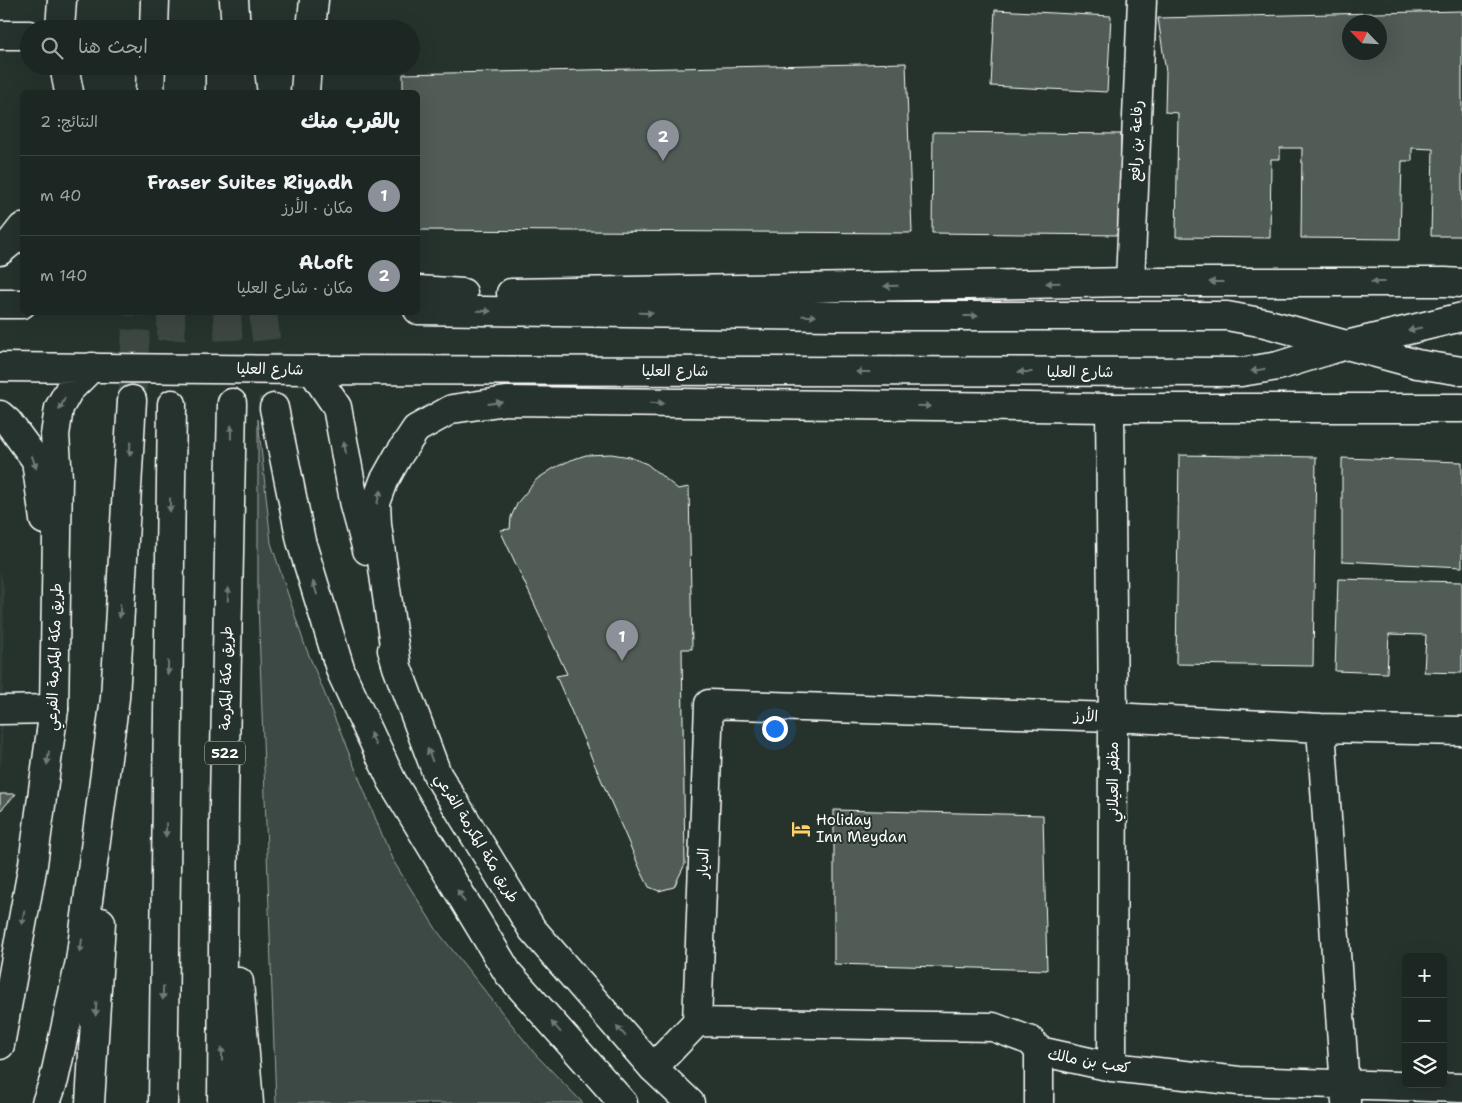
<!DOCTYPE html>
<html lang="ar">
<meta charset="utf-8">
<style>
:root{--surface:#1c2622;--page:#29322f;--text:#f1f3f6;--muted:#a0a5a5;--line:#3a4340;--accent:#8c9099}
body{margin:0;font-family:"Shantell Sans","Playpen Sans Arabic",sans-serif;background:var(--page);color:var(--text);direction:rtl}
.controls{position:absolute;right:15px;bottom:15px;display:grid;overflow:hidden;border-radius:8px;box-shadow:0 5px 20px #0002}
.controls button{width:45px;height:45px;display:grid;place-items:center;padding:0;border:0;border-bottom:1px solid var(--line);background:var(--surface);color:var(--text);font:25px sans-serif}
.compass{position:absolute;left:1342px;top:15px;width:45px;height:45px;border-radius:50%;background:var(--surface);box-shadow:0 5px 20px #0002;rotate:295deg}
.you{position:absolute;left:774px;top:728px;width:18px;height:18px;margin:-12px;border:4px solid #fff;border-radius:50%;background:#1a73e8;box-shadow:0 0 0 8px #1a73e833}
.badge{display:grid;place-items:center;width:32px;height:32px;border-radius:50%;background:var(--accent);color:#fff;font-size:16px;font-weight:700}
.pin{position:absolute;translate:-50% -41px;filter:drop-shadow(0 1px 2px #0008)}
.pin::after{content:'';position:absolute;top:26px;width:18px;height:15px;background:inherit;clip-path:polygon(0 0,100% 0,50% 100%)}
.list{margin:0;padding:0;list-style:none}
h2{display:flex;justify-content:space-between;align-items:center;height:65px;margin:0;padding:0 20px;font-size:21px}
h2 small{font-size:16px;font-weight:400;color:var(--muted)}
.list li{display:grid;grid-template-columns:32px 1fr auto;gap:15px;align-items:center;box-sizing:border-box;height:80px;padding:0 20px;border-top:1px solid var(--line)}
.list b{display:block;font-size:19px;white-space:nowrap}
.list p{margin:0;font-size:16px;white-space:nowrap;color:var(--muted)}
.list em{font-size:16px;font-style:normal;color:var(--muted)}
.icon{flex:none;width:28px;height:28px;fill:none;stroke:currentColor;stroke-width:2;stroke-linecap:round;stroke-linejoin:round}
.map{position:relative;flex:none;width:1462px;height:1103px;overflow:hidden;direction:ltr}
.search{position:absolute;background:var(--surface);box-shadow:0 5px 20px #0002;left:20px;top:20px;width:400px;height:55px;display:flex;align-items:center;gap:12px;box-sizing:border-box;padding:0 18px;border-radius:28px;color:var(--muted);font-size:19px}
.panel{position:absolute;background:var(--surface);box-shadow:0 5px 20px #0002;left:20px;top:90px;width:400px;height:225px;border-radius:8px;direction:rtl}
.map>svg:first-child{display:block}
.built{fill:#333f3a}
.green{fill:#3e4944;stroke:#9ea4a2}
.building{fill:#515c57;stroke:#fff;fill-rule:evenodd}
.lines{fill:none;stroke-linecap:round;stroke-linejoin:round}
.motorway-tunnel{stroke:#3c4742;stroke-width:28;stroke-dasharray:28 14;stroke-linecap:butt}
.minor-casing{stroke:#fff;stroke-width:31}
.primary-casing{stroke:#fff;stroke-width:31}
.motorway-casing{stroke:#fff;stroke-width:31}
.minor{stroke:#26332d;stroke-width:28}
.primary{stroke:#26332d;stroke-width:28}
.motorway{stroke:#26332d;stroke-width:28}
.oneway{fill:#727a76}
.labels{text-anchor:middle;stroke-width:4;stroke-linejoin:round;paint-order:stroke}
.shield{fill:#26332d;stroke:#bec2c0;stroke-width:1}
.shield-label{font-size:14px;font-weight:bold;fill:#fff}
.street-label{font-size:15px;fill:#fff;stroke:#26332d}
.poi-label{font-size:15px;fill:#fff;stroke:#26332d;text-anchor:start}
</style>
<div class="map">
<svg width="1462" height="1103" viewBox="0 0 1462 1103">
<rect width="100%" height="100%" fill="#26332d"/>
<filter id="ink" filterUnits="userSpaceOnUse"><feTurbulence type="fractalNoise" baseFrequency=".02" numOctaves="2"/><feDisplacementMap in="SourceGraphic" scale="10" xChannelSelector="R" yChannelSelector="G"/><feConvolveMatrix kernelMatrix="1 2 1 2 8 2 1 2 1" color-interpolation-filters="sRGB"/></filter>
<g filter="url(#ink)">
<path class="built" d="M0,570l4,19 -2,167 -2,15z"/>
<path class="green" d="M258,419l13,124 33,100 88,216 46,73 98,123 47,48h-307l-18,-502z"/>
<path class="building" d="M995,10l116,6 -4,76 -116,-6z
M1462,11v225h-31l2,-87 -21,-1v13h-10l-2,78 -99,-1 1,-90h-22v11h-9l-1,79 -94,-1 2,-124 -13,-1 1,-40 -8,-54zM1350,22h30v30h-30z
M906,63l6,170 -494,-3v-138h-15v-18z
M933,132l188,2 -1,101 -188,-2z
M611,454l19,3 17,7 31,25 11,-2 3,162h-10l3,215 -11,23 -15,4 -10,-4 -8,-16 -85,-195 11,-2 -67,-144 10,-1 1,-12 7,-15 19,-23 17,-11 17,-8 15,-5z
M1179,455l137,2 -3,209 -137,-2z
M1342,458l120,4v105l-120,-6z
M1338,579l124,3v91l-38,-1 2,-37 -37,-1 -2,39 -52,-2z
M0,794h16l-16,17z
M834,810l209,5 4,155 -213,-6z"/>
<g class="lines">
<path class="motorway-tunnel" d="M171,312l1,92
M227,312l5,91
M263,312l11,96
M132,400l5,-88"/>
<g class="minor-casing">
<path id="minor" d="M0,35h29
M1130,282l12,-282
M1110,408l3,309 -1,350
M0,710l54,-1
M1321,728l25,375
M697,1022l12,-318 404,13 208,11 141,3
M1039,1051v52
M653,1068l44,-46 296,5 38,14 8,10 73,16 127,14 223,7"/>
</g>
<g class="primary-casing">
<path id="primary" d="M311,29l3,-29
M64,66l5,26
M305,92l2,-26
M0,251l11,-9 11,-14
M418,290l45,3
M511,293l619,-11h315l17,1
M0,304h22
M418,310l416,6h393l38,7 152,41 45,7
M0,367l312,3 929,2 37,-6 68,-21 116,-28
M312,370l25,37 18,99 12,44
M0,415l8,7 28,38 8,60
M392,650l5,17 40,107 95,155 121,139 37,35
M397,667l-20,-142 -1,-22 8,-22 14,-25 18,-27 36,-20 54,-8 604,7h352
M0,1045l33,-181 21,-155 4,-231 -3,-43 4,-27 10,-18 23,-23"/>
</g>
<g class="motorway-casing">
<path id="motorway" d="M234,0l2,29
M60,29l2,-29
M154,29l1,-29
M239,66l3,26
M150,92l1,-26
M220,92v-26
M274,408l27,133 40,131 51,109 116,192 115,130
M239,982l10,121
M46,1103l8,-23 26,-119 35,-263 17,-298
M90,1103l11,-181
M163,1103l9,-699
M222,1103l2,-301 8,-399"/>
</g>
<use href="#minor" class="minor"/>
<use href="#primary" class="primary"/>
<use href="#motorway" class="motorway"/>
</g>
<defs><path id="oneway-solid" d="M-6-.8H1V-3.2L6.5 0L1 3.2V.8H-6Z" transform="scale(1.25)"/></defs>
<g class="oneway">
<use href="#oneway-solid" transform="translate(1216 282) rotate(-180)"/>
<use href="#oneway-solid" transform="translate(1378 282) rotate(-180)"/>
<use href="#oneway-solid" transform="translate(1053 283) rotate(179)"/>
<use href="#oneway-solid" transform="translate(891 286) rotate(179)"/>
<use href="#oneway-solid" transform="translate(484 311) rotate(1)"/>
<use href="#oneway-solid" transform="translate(646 313) rotate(1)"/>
<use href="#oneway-solid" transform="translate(809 316) rotate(1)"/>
<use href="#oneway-solid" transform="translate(971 316)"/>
<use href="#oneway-solid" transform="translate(1415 329) rotate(167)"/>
<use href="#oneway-solid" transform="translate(1258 370) rotate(171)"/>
<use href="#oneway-solid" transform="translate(863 372) rotate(-180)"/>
<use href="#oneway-solid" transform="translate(1025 372) rotate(-180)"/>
<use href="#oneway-solid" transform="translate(495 403) rotate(-8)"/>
<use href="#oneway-solid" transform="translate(657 403) rotate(1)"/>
<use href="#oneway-solid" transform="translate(62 404) rotate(115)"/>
<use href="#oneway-solid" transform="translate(924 406) rotate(1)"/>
<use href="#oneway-solid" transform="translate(231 432) rotate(-89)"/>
<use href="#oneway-solid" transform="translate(345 448) rotate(-100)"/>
<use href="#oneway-solid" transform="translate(130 449) rotate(93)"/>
<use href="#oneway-solid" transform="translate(34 462) rotate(71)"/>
<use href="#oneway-solid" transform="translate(379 497) rotate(-73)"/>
<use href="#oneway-solid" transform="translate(170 505) rotate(91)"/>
<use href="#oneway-solid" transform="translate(315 588) rotate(-107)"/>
<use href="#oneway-solid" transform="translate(228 594) rotate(-89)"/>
<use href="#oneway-solid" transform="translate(120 611) rotate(93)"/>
<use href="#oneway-solid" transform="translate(168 668) rotate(91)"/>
<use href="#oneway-solid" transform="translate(373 739) rotate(-115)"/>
<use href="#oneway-solid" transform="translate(430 755) rotate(-111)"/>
<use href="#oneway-solid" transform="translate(48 758) rotate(98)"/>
<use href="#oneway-solid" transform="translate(166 830) rotate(91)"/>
<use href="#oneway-solid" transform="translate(461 896) rotate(-121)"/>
<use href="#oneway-solid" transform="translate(23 918) rotate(100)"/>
<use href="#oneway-solid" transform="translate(81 946) rotate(98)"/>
<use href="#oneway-solid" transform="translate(163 993) rotate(91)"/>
<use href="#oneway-solid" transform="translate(96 1009) rotate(93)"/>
<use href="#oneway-solid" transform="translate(556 1027) rotate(-132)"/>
<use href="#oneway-solid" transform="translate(621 1031) rotate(-131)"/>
<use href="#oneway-solid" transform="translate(222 1054) rotate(-90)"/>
</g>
</g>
<defs>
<g id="hotel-bare" transform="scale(1.5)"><path d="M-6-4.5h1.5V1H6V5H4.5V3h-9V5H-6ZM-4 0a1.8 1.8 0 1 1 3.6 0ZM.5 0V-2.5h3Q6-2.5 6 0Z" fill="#ffd166" stroke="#26332d" stroke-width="2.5" paint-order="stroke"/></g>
</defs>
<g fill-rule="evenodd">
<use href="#hotel-bare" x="801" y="829"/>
</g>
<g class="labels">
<rect class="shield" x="205" y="741.5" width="40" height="23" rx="4"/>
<g class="shield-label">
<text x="225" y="758">522</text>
</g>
<g class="street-label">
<text transform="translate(1136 141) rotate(-88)" y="5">رفاعة بن رافع</text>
<text transform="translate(270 369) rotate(1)" y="5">شارع العليا</text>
<text x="675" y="376">شارع العليا</text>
<text x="1080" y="377">شارع العليا</text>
<text transform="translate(54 657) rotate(-88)" y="5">طريق مكة المكرمة الفرعي</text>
<text transform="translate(226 678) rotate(-89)" y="5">طريق مكة المكرمة</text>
<text transform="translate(1086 716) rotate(2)" y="5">الأرز</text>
<text transform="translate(1113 782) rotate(-90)" y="5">مظفر العيلاني</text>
<text transform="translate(477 838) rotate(59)" y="5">طريق مكة المكرمة الفرعي</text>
<text transform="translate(703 863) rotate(-88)" y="5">الديار</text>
<text transform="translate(1089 1061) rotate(10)" y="5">كعب بن مالك</text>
</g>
<g class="poi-label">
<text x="816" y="825">Holiday<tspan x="816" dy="17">Inn Meydan</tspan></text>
</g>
</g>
</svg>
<div class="controls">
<button>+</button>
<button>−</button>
<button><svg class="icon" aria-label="layers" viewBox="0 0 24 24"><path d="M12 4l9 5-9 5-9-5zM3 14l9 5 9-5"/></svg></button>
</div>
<svg class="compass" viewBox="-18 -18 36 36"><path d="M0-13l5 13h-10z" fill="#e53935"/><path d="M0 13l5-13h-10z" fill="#a0a5a5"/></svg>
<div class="you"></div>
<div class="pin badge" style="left:622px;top:661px">1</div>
<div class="pin badge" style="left:663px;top:161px">2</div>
<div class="search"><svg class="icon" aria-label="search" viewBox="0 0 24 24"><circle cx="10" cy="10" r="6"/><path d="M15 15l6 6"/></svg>ابحث هنا</div>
<section class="panel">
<h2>بالقرب منك<small>النتائج: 2</small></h2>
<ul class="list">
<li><span class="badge">1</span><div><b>Fraser Suites Riyadh</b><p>مكان · الأرز</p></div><em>40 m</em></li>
<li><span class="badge">2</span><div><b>ALoft</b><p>مكان · شارع العليا</p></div><em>140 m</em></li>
</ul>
</section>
</div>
